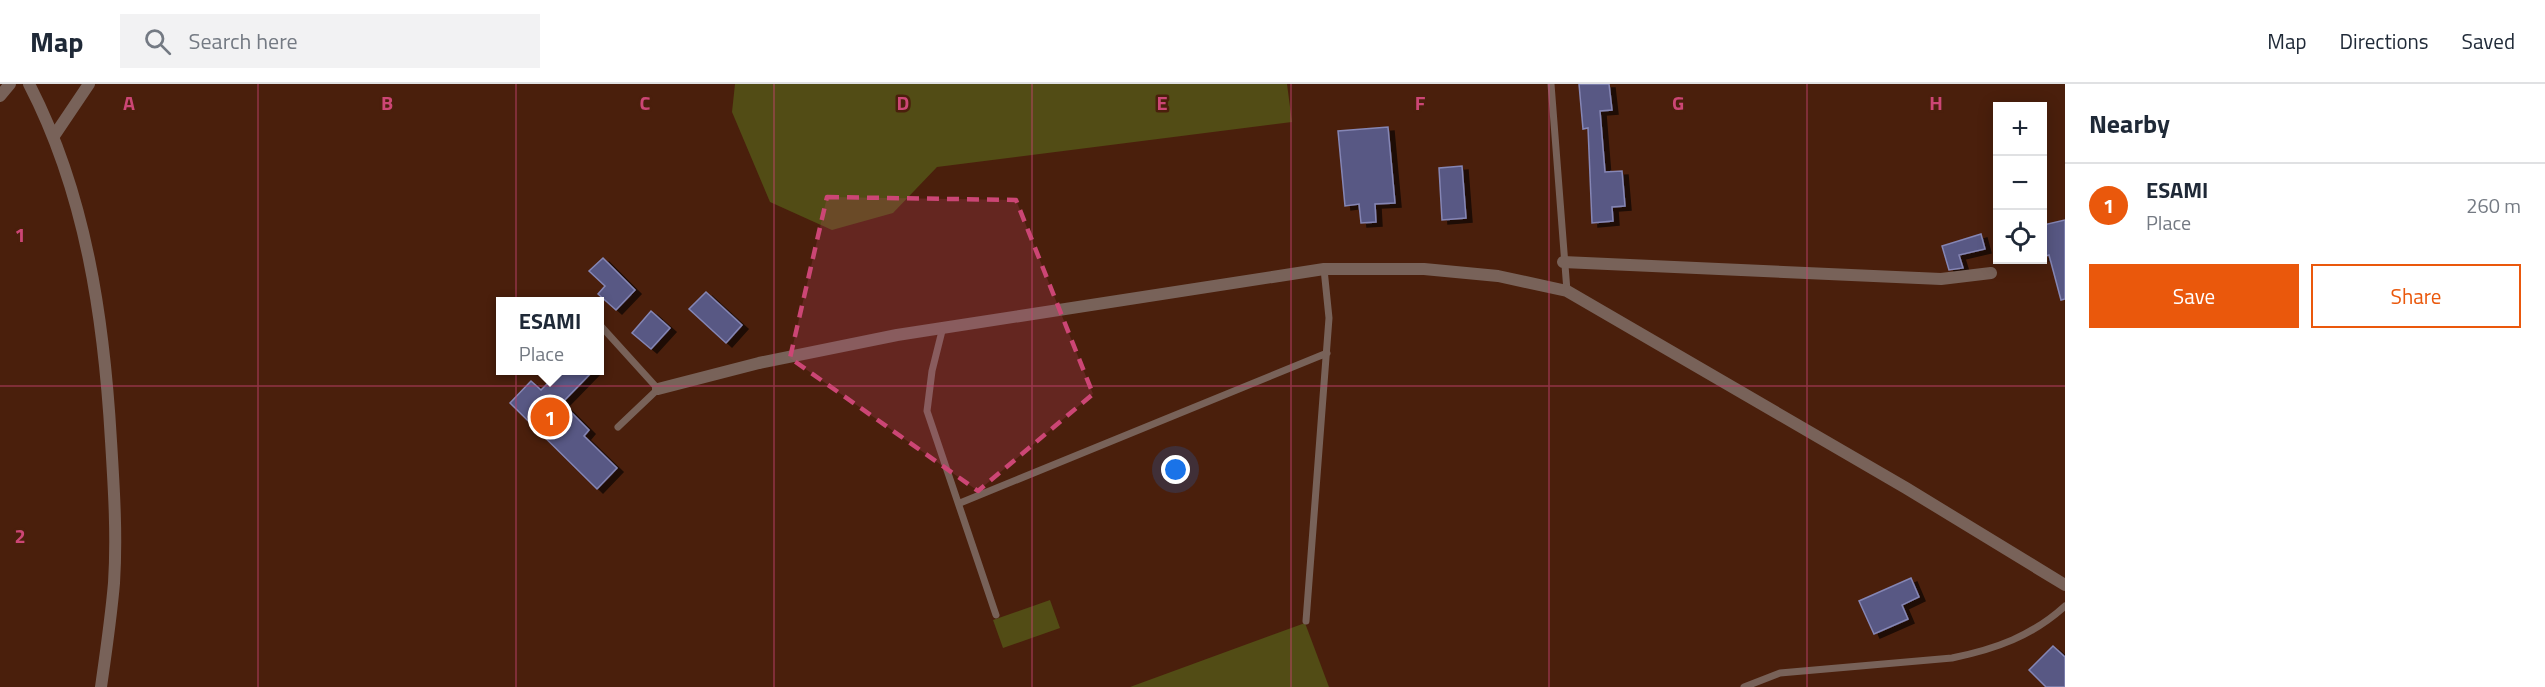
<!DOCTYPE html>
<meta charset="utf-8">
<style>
:root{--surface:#fff;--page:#f2f2f3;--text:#1f2937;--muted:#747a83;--line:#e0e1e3;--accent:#ea580c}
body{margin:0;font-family:"Titillium Web",sans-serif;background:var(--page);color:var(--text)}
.controls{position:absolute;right:18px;top:18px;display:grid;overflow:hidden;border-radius:0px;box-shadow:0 3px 15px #0003}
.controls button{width:54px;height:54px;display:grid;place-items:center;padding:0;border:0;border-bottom:2px solid var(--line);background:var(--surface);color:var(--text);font:30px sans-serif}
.you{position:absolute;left:1176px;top:386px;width:21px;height:21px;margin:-15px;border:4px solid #fff;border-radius:50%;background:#1a73e8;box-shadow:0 0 0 9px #1a73e833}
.badge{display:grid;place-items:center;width:39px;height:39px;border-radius:50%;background:var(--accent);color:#fff;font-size:20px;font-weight:700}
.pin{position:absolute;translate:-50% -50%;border:3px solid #fff;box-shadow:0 2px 6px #0006}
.popup{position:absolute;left:496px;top:213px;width:108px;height:78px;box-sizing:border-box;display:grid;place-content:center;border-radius:0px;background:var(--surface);filter:drop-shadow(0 2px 4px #0005);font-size:20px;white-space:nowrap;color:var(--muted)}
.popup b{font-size:22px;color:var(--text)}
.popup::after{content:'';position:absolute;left:50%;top:100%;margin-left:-12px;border:12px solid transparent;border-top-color:var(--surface)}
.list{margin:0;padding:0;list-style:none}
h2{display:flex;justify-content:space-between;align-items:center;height:78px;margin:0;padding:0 24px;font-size:26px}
h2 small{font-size:20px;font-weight:400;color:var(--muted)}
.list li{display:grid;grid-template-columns:39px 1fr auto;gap:18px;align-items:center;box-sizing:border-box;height:84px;padding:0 24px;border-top:2px solid var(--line)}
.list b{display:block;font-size:22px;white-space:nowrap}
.list p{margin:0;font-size:20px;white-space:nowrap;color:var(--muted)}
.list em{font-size:20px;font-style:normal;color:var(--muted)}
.actions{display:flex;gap:12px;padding:18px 24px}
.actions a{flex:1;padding:14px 0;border:2px solid var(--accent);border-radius:0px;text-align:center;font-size:21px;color:var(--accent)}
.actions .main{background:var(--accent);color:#fff}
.icon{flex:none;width:33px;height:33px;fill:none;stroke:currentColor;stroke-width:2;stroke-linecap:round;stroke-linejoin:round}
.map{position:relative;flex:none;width:2065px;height:603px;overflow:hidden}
header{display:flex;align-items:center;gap:36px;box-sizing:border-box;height:84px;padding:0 30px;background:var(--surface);border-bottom:2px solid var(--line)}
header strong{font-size:28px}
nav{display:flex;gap:33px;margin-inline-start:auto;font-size:21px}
.search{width:420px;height:54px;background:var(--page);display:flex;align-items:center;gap:15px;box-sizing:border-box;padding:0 21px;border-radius:0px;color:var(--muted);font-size:22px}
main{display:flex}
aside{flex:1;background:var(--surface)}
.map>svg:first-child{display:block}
.green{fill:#524c15}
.building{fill:#585884;stroke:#8586b5;stroke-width:1.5;filter:url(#shadow)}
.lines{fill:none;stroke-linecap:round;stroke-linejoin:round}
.service{stroke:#786259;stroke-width:7}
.minor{stroke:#786259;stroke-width:12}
.marked{fill:#cc4675;fill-opacity:0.2;stroke:#cc4675;stroke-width:4.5;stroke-dasharray:12 8;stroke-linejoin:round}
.grid{fill:none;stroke:#cc4675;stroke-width:1.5;stroke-opacity:0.55}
.grid-label{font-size:20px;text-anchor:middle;font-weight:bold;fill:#cc4675;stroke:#4a1f0c;stroke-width:5;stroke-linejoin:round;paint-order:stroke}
</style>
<header>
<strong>Map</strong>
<div class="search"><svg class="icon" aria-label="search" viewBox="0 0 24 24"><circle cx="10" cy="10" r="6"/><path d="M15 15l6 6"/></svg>Search here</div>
<nav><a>Map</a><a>Directions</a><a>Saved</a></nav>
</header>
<main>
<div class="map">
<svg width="2065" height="603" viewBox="0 0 2065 603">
<defs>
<filter id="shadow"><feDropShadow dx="6" dy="4" stdDeviation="0" flood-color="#0009"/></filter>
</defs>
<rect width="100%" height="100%" fill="#4a1f0c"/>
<path class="green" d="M735,0h552l5,38 -355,45 -44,46 -61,17 -62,-28 -38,-90z
M1050,516l10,28 -57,20 -10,-28z
M1305,539l24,64h-199z"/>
<path class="building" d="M1579,0h30l3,26 -12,1 5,61 17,-1 3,35 -13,1 1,14 -21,2 -4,-95 -5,1z
M1388,43l7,76 -20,1 1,18 -15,1 -2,-19 -14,2 -7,-75z
M1462,82l4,52 -24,2 -3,-52z
M2065,136v79l-4,1 -12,-45 -6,2v-32z
M1981,150l4,15 -26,6 4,13 -14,2 -7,-24z
M603,174l32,32 -19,20 -18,-16 7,-8 -16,-15z
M706,208l36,33 -16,18 -37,-34z
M651,227l19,17 -19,21 -19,-16z
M561,286h33l-32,33 27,27 -5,6 33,32 -20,21 -87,-86 21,-22 10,9z
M1911,494l8,19 -17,8 6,14 -34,15 -15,-33z
M2053,562l12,11v30h-19l-17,-17z"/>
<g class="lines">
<path class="service" d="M1551,0l16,207
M600,241l58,64 -40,38
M943,243l-11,44 -5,40 69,204
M960,419l367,-150
M1306,537l23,-303 -5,-49
M1744,603l36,-14 172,-15c44,-9 80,-22 113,-52"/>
<path class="minor" d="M29,0c57,110 75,235 82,357 3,48 6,95 3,142 -3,35 -8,69 -13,104
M0,12l10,-12
M54,52l35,-52
M1563,178l378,17 50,-6
M658,305l101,-26 138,-28 427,-66h100l74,7 69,15 339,197 159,97"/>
</g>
<path class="marked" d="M827,113l189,3 77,194 -115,97 -188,-133z"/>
<path class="grid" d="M258,0v603M516,0v603M774,0v603M1032,0v603M1291,0v603M1549,0v603M1807,0v603M0,302h2065"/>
<g class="grid-label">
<text x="129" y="26">A</text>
<text x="387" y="26">B</text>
<text x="645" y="26">C</text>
<text x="903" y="26">D</text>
<text x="1162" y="26">E</text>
<text x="1420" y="26">F</text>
<text x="1678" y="26">G</text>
<text x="1936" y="26">H</text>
<text x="20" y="158">1</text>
<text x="20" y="459">2</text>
</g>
</svg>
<div class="controls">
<button>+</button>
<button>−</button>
<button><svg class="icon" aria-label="locate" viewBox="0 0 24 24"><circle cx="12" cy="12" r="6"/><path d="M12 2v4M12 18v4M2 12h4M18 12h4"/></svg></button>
</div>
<div class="you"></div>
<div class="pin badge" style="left:550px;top:333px">1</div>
<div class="popup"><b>ESAMI</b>Place</div>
</div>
<aside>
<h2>Nearby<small></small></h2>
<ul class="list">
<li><span class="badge">1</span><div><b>ESAMI</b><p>Place</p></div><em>260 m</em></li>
</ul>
<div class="actions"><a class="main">Save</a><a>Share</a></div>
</aside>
</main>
